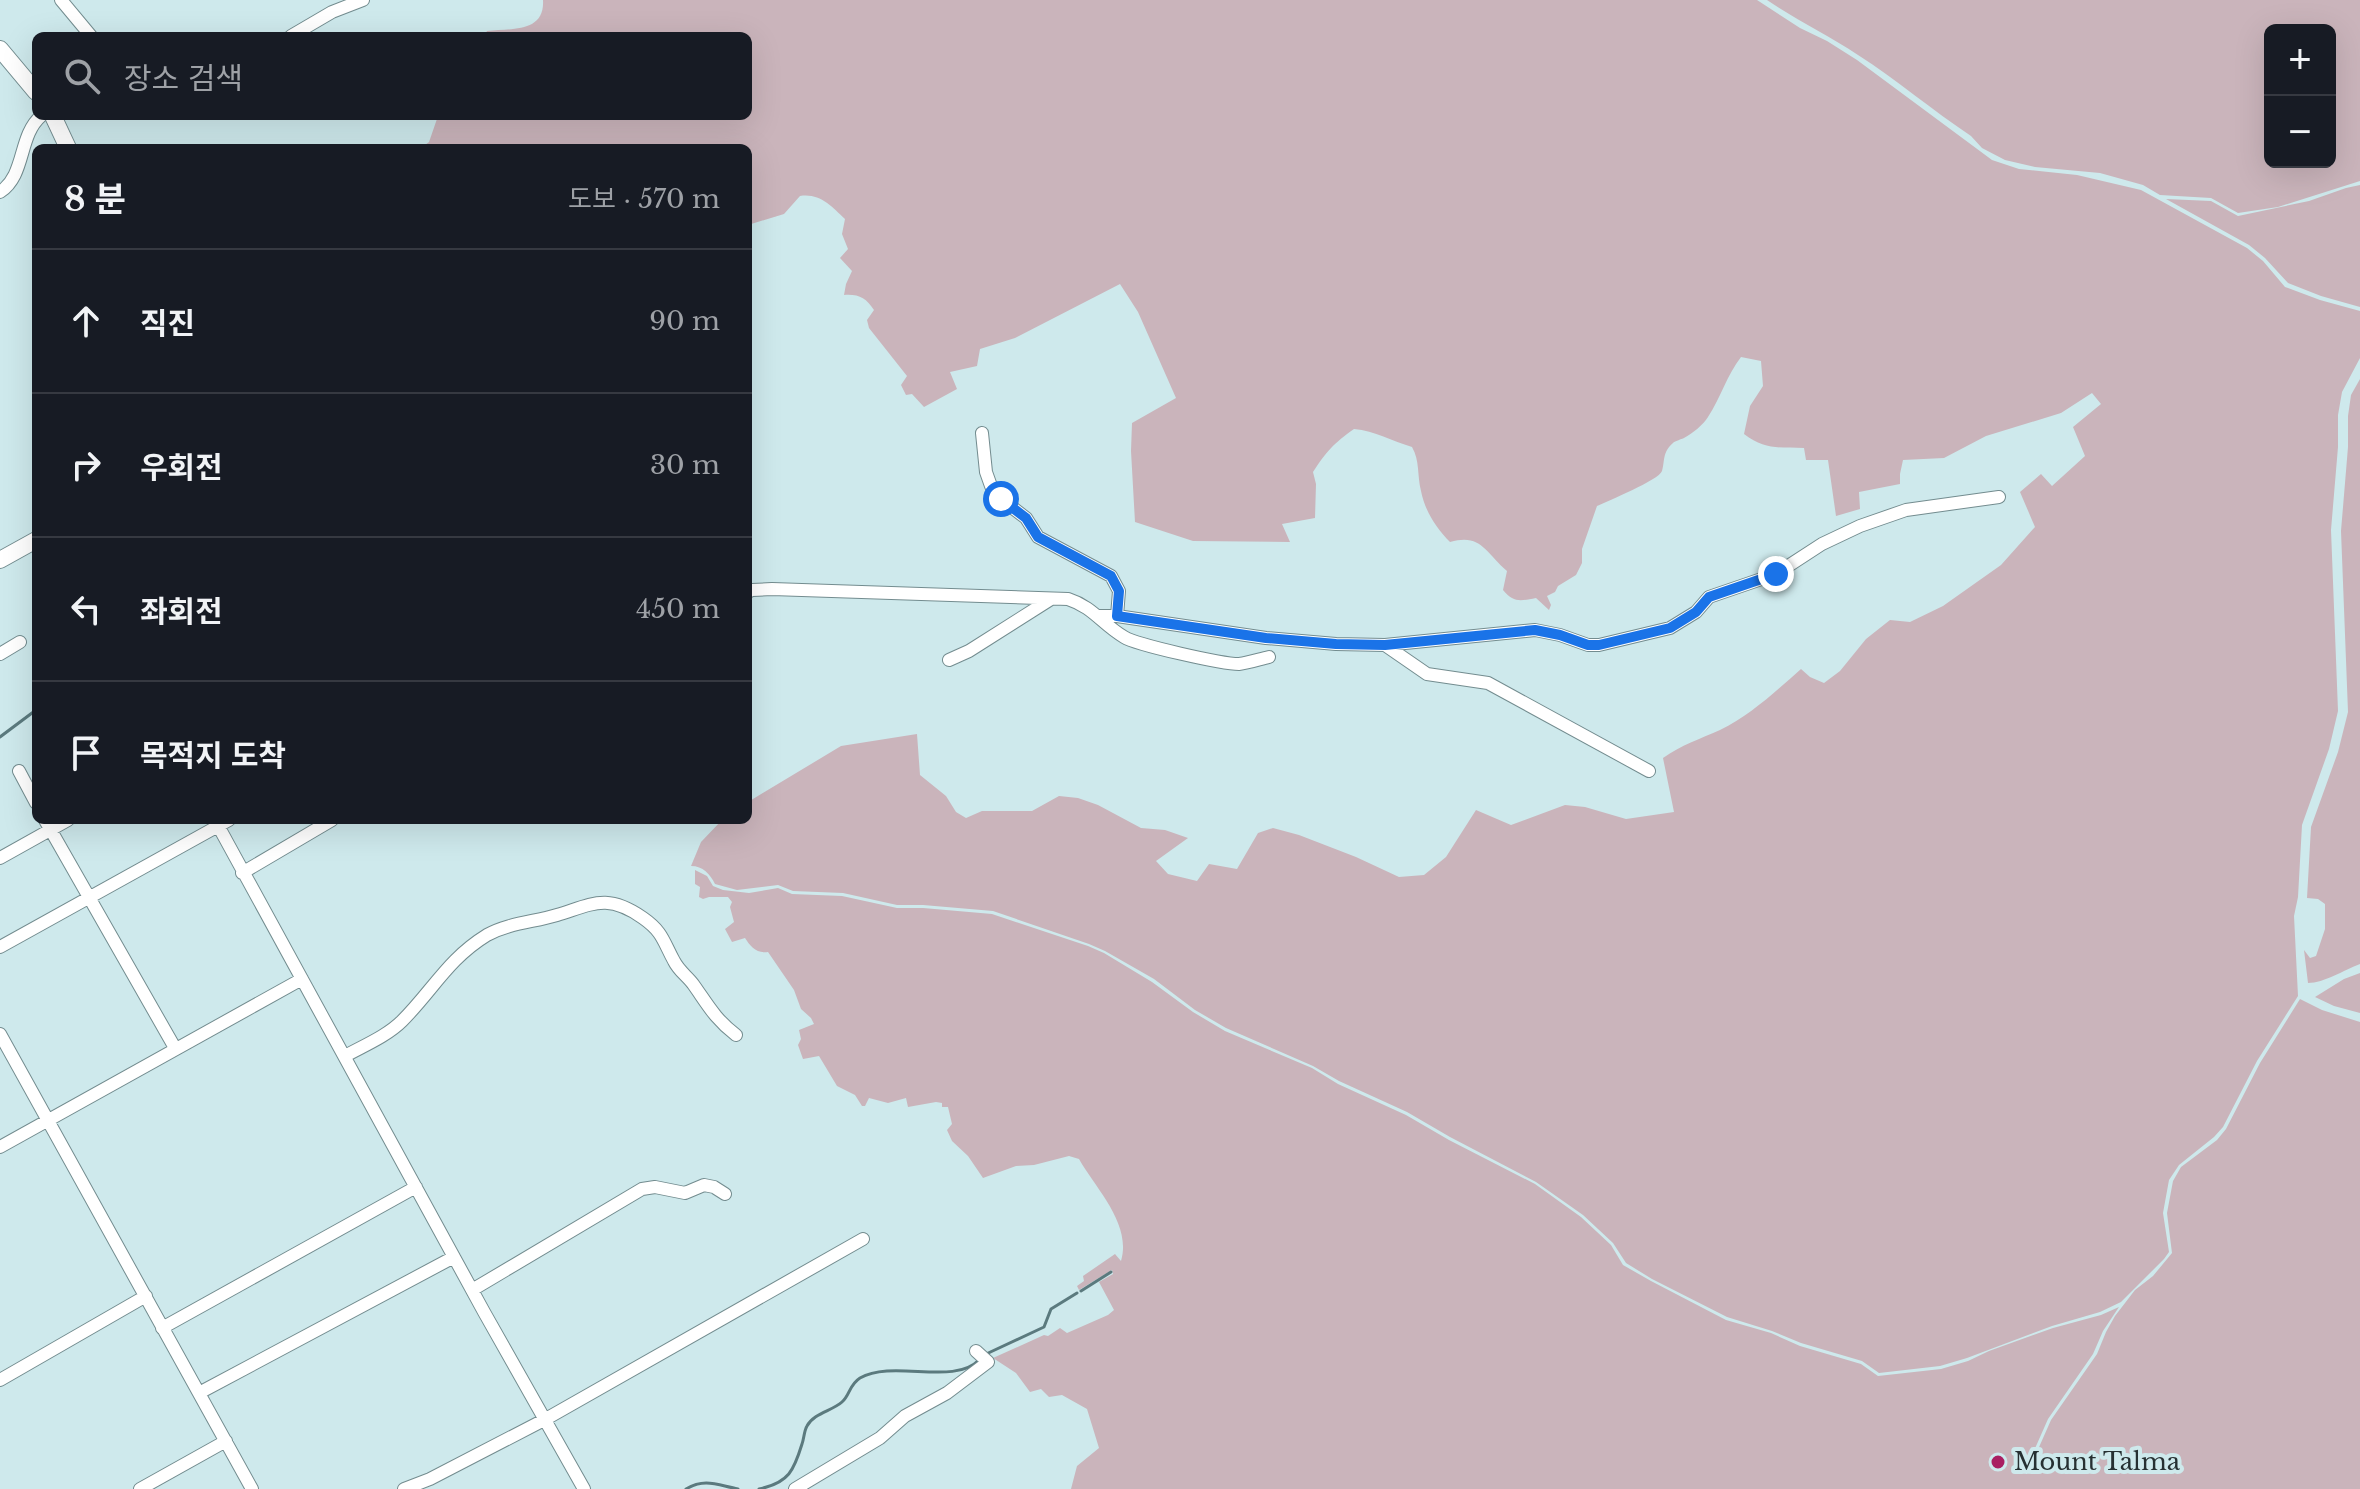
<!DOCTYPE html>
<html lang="ko">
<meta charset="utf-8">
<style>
:root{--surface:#171b24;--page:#242831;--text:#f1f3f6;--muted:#9ea1a6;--line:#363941}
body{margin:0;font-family:"Libre Baskerville","Noto Sans KR",serif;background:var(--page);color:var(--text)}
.controls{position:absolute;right:24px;top:24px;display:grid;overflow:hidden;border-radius:12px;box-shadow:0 8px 32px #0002}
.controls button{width:72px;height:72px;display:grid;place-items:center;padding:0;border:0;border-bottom:2px solid var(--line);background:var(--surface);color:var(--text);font:40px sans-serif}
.stop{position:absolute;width:24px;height:24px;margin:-18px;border:6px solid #1a73e8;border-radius:50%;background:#fff}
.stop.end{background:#1a73e8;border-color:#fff;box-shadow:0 2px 8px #0008}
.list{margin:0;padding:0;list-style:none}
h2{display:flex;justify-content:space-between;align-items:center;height:104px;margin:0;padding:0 32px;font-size:34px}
h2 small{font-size:26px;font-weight:400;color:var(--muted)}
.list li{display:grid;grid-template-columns:52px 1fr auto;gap:24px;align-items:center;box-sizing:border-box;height:144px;padding:0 32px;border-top:2px solid var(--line)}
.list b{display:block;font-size:30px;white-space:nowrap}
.list em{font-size:26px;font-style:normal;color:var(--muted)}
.icon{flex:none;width:44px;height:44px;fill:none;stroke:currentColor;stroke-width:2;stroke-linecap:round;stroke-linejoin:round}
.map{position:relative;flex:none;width:2360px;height:1489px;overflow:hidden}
.search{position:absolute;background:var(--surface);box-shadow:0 8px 32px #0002;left:32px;top:32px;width:720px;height:88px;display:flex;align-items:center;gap:20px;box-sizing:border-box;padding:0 28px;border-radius:12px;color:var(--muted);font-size:30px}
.panel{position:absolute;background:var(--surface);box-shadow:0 8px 32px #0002;left:32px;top:144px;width:720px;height:680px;border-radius:12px}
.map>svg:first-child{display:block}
.green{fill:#cab4bb;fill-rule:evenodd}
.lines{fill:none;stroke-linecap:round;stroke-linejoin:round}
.stream{stroke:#5b7a7e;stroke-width:3}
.minor-casing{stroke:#738c8f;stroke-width:14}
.tertiary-casing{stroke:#738c8f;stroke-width:18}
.minor{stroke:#fff;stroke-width:12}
.tertiary{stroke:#fff;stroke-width:16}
.route{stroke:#1a73e8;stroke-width:10}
.poi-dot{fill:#a91f62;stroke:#cee9ec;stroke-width:3}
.labels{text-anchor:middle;stroke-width:8;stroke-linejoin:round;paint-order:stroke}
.poi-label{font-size:24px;fill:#263032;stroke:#cee9ec;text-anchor:start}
</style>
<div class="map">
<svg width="2360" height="1489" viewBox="0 0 2360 1489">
<rect width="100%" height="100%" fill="#cee9ec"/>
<path class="green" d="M543,0h1214l43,28 27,13 30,19 135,100 27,9 58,6 64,15 106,58 16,13 22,26 35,13 40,11v47l-18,34 -4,23v32l-7,83 7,181 -9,38 -27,76 -4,72 -4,19 4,80 -41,65 -34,66 -9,10 -35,28 -10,15 -6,33 6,39 -5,7 -43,43 -21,10 -48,14 -85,32 -27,8 -61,7 -17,-12 -61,-18 -29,-12 -45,-14 -75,-38 -26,-16 -13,-20 -30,-28 -47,-33 -86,-45 -43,-25 -68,-31 -26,-15 -87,-38 -31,-18 -41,-31 -49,-28 -16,-7 -96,-33 -70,-6h-26l-54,-12 -50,-2 -15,-6 -41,5 -22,-6c-5,-10 -12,-18 -24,-18l10,-24 21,-22h26v-18l93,-56 76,-12 3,41 26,21 10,16 10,6 16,-7h50l27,-15 19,2 20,7 43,23 24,2 23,8 -32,23 12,13 29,7 12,-17 28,5 21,-36 15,-5 26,7 57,22 43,20 25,-2 22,-18 30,-47 35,15 54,-20 20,2 41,12 48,-7 -11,-54c18,-13 37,-19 57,-28 31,-15 56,-39 81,-61l9,8 14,6 16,-12 26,-32 24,-19 20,2 33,-16 58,-41 34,-38 -15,-35 21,-18 11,12 33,-30 -12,-29 28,-23 -9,-11 -31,20 -75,23 -42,22 -41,2 -3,14v10l-41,8 1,17 -24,7 -8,-56h-22l-2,-12c-25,-1 -39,2 -60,-14l6,-28 13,-20 -2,-25 -20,-4c-14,18 -20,40 -33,60 -5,8 -15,16 -24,21 0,0 -11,4 -11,5 -11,9 -8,19 -11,28 -3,9 -54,30 -65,35l-15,43v14l-6,12 -18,11 -3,6 -8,4 4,9 -2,5 -13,-12c-16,3 -22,5 -33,-8l4,-19c-22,-19 -26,-38 -57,-29 -14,-14 -25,-31 -29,-51 -4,-16 -1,-30 -9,-44 -20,-6 -37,-16 -58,-18 -20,14 -28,23 -41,43l3,12 -1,34 -33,6 8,18 -97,-1 -58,-19 -4,-71 1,-28 44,-25 -38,-86 -18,-28 -105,54 -35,11 -3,17 -27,6 7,17 -33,18 -12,-13 -6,1 -5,-10 6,-9 -38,-48 -2,-8 7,-10c-8,-12 -15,-16 -30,-15l2,-11 6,-13 -12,-13 8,-9 -6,-15 3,-15c-14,-13 -25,-26 -45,-23l-16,18 -36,11v-77h-327l8,-6 9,-26h310v-80h-264l3,-5c24,-3 58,2 56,-31z
M1767,0h593v181l-82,26 -40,6 -27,-15 -51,-3 -17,-10 -43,-12 -65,-6 -30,-7 -23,-12 -11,-12c-39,-26 -74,-56 -113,-81 -30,-20 -62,-35 -91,-55zM2330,30v132h-60v-132z
M2360,185v122l-39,-11 -33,-13 -23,-25 -16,-13 -83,-46 45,2 27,15 71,-15 37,-13z
M2360,379v585c-16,6 -36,19 -52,19l-4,-33 6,8 6,-2 9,-27v-25l-7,-5 -11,-1 4,-71 27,-75 10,-40 -7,-181 7,-84v-31l3,-21z
M695,870l12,6 6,10 10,4 26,3 29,-5 14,6 50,2 55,12h26l69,6 96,32 16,7 48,29 41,30 32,19 87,37 26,16 68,31 43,25 86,44 46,33 30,28 12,20 28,16 75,39 45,13 29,13 61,18 17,12 63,-7 27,-8 21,-10 64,-23 48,-13 18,-8 -16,24 -10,23 -45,65 -15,34 -8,6 2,2 9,-7 15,-34 46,-66 9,-22 9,-16 20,-26 18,-14 19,-23 -5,-40 6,-32 8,-14 36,-27 9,-11 34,-66 40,-64 22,11 38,12v467h-1289l6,-23 22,-18 -12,-39 -25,-14 -13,2 -8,-8 -11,3 -14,-19 -23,-15 51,-23 4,1 12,-8 7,5 41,-18 6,-5 -15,-28 14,-8 -1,-4 -33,20 -2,-4 7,-5 -1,-5 32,-22 6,7c11,-37 -25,-72 -42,-102l-10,-3 -35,9 -18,1 -33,12 -15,-22 -16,-15 -5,-11 5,-6 -4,-17h-6v-4l-6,-1 -28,5 -2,-9 -18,5 -19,-5 -4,8h-3l-7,-11 -18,-9 -18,-30 -16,3 -5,-14 3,-6 -2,-9 15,-6 -3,-6 -10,-9 -7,-19 -26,-38c-11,2 -18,-6 -23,-14l-13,4 -7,-13 9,-7 -4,-15 2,-5 -4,-5h-19l-6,2 -4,-2 1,-10 -5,-3z
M2360,973v40l-26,-7 -19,-9 29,-18z"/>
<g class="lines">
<path class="stream" d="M0,737l36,-27
M1081,1291l30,-19
M984,1355l60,-28 7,-18 26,-16
M686,1489c19,-11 31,-4 52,0
M759,1489c30,-6 35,-19 43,-45 2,-5 2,-13 5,-18 7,-13 25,-15 35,-24 8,-7 7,-17 18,-24 33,-19 94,8 119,-18"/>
<g class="minor-casing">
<path id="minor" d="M61,0l30,36
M291,36l41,-24 31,-12
M0,192c26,-17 18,-56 41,-76
M982,433l4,39 5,14 10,13 25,19 12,19 73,39 8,15 -2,25
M748,592l4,-2 20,-1 296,10c25,8 34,25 56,38 13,8 98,27 115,27 10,-1 21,-5 30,-7
M1098,616h19l149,22 70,6 49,1 150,-15 25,5 28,10h11l71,-17 26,-16 13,-15 67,-23 46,-30 38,-18 46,-16 93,-13
M1385,645l42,29 61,9 161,88
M0,654l20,-12
M949,660l20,-9 82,-52
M19,771l17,32
M45,820l130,228
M215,820l269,492 100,177
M0,858l68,-38
M242,873l90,-53
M0,947l229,-127
M0,1034l252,455
M345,1056c18,-10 42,-20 57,-35 31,-31 46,-62 85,-86 22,-12 47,-13 70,-20 36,-11 50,-22 86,3 20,14 20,23 31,43 5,10 13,15 19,23 15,21 22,35 43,51
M0,1147l302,-168
M472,1290l170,-101 13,-2 30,6 19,-8 10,2 11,7
M162,1328l254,-141
M0,1380l146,-84
M199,1393l255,-136
M140,1489l86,-48
M404,1489l26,-10 114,-59 319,-181
M795,1489l85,-51 25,-22 42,-23 41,-31 -12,-11"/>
</g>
<g class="tertiary-casing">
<path id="tertiary" d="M0,49l36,43
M53,116l15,32
M0,560l36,-20"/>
</g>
<use href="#minor" class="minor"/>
<use href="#tertiary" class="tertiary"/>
</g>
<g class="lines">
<path class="route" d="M1001,499l25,19 12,19 73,39 8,15 -2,25 149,22 70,6 49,1 150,-15 25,5 28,10h11l71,-17 26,-16 13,-15 67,-23"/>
</g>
<circle class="poi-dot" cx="1998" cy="1462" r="8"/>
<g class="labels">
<g class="poi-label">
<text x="2014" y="1470">Mount Talma</text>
</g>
</g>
</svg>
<div class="controls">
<button>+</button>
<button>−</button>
</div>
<div class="stop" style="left:1001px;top:499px"></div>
<div class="stop end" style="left:1776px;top:574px"></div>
<div class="search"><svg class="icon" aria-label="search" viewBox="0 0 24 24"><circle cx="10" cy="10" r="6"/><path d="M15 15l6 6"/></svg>장소 검색</div>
<section class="panel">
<h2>8 분<small>도보 · 570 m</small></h2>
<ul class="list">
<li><svg class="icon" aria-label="ahead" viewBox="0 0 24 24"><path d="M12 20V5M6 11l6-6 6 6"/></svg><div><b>직진</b></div><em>90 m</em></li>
<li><svg class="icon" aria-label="right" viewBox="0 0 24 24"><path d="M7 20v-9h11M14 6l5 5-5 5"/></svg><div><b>우회전</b></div><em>30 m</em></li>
<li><svg class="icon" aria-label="left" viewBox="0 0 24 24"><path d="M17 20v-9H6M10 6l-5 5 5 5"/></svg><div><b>좌회전</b></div><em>450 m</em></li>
<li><svg class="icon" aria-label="arrive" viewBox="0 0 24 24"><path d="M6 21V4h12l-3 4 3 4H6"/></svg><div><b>목적지 도착</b></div></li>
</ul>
</section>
</div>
